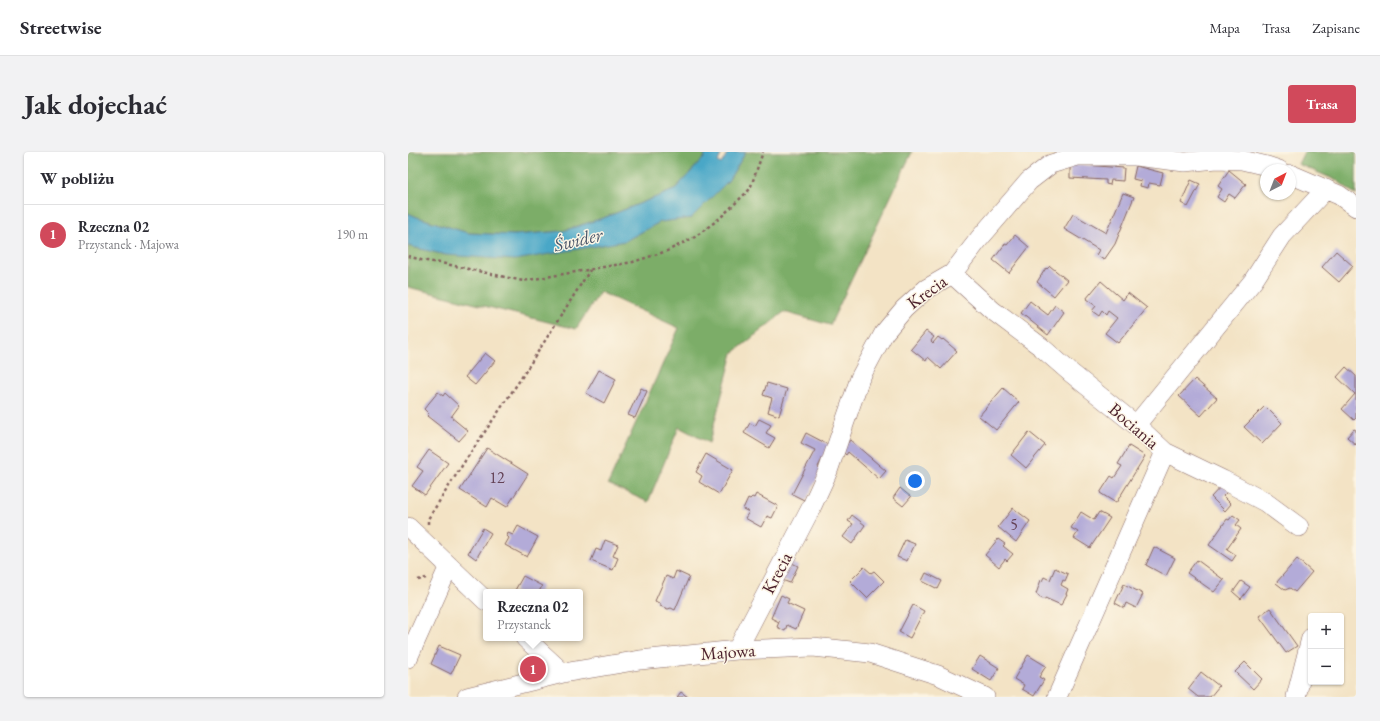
<!DOCTYPE html>
<html lang="pl">
<meta charset="utf-8">
<style>
:root{--surface:#fff;--page:#f2f2f3;--text:#2b2b33;--muted:#7c7c81;--line:#e1e1e2;--accent:#d1495b}
body{margin:0;font-family:"EB Garamond",serif;background:var(--page);color:var(--text)}
.controls{position:absolute;right:12px;bottom:12px;display:grid;overflow:hidden;border-radius:4px;box-shadow:0 1px 3px #0004}
.controls button{width:36px;height:36px;display:grid;place-items:center;padding:0;border:0;border-bottom:1px solid var(--line);background:var(--surface);color:var(--text);font:20px sans-serif}
.compass{position:absolute;left:852px;top:12px;width:36px;height:36px;border-radius:50%;background:var(--surface);box-shadow:0 1px 3px #0004;rotate:42deg}
.you{position:absolute;left:507px;top:329px;width:14px;height:14px;margin:-10px;border:3px solid #fff;border-radius:50%;background:#1a73e8;box-shadow:0 0 0 6px #1a73e833}
.badge{display:grid;place-items:center;width:26px;height:26px;border-radius:50%;background:var(--accent);color:#fff;font-size:13px;font-weight:700}
.pin{position:absolute;translate:-50% -50%;border:2px solid #fff;box-shadow:0 1px 4px #0006}
.popup{position:absolute;left:75px;top:437px;width:100px;height:52px;box-sizing:border-box;display:grid;place-content:center;border-radius:4px;background:var(--surface);filter:drop-shadow(0 1px 3px #0005);font-size:13px;white-space:nowrap;color:var(--muted)}
.popup b{font-size:15px;color:var(--text)}
.popup::after{content:'';position:absolute;left:50%;top:100%;margin-left:-8px;border:8px solid transparent;border-top-color:var(--surface)}
.list{margin:0;padding:0;list-style:none}
h2{display:flex;justify-content:space-between;align-items:center;height:52px;margin:0;padding:0 16px;font-size:17px}
h2 small{font-size:13px;font-weight:400;color:var(--muted)}
.list li{display:grid;grid-template-columns:26px 1fr auto;gap:12px;align-items:center;box-sizing:border-box;height:60px;padding:0 16px;border-top:1px solid var(--line)}
.list b{display:block;font-size:15px;white-space:nowrap}
.list p{margin:0;font-size:13px;white-space:nowrap;color:var(--muted)}
.list em{font-size:13px;font-style:normal;color:var(--muted)}
.map{position:relative;flex:none;width:948px;height:545px;overflow:hidden;border-radius:4px}
header{display:flex;align-items:center;gap:24px;box-sizing:border-box;height:56px;padding:0 20px;background:var(--surface);border-bottom:1px solid var(--line)}
header strong{font-size:19px}
nav{display:flex;gap:22px;margin-inline-start:auto;font-size:14px}
.intro{display:flex;align-items:center;justify-content:space-between;box-sizing:border-box;height:96px;padding:0 24px}
h1{margin:0;font-size:28px}
.button{padding:10px 18px;border-radius:4px;background:var(--accent);color:#fff;font-size:14px;font-weight:700}
main{display:flex;gap:24px;padding:0 24px}
aside{flex:1;background:var(--surface);border-radius:4px;box-shadow:0 1px 3px #0004}
.map>svg:first-child{display:block}
.forest{fill:#7cad68;stroke:#63664a}
.water{fill:#48a7c7;stroke:#496379}
.building{fill:#b3abd8}
.lines{fill:none;stroke-linecap:round;stroke-linejoin:round}
.minor-casing{stroke:#856461;stroke-width:20}
.path{stroke:#856461;stroke-width:2.5;stroke-dasharray:3 3;stroke-linecap:butt}
.minor{stroke:#fff;stroke-width:19}
.labels{text-anchor:middle;stroke-width:3;stroke-linejoin:round;paint-order:stroke}
.number-label{font-size:16px;fill:#644256}
.street-label{font-size:18px;fill:#4a1f2b;stroke:#fcf5e5}
.water-label{font-size:19px;font-style:italic;fill:#495569;stroke:#fcf5e5}
</style>
<header>
<strong>Streetwise</strong>
<nav><a>Mapa</a><a>Trasa</a><a>Zapisane</a></nav>
</header>
<div class="intro"><h1>Jak dojechać</h1><a class="button">Trasa</a></div>
<main>
<aside>
<h2>W pobliżu<small></small></h2>
<ul class="list">
<li><span class="badge">1</span><div><b>Rzeczna 02</b><p>Przystanek · Majowa</p></div><em>190 m</em></li>
</ul>
</aside>
<div class="map">
<svg width="948" height="545" viewBox="0 0 948 545">
<rect width="100%" height="100%" fill="#fcf5e5"/>
<filter id="ink" filterUnits="userSpaceOnUse"><feTurbulence type="fractalNoise" baseFrequency=".025" numOctaves="2"/><feDisplacementMap in="SourceGraphic" scale="8" xChannelSelector="R" yChannelSelector="G"/><feConvolveMatrix kernelMatrix="1 2 1 2 8 2 1 2 1" color-interpolation-filters="sRGB"/></filter>
<filter id="wash" filterUnits="userSpaceOnUse"><feTurbulence type="fractalNoise" baseFrequency=".012" numOctaves="4" result="noise"/><feDisplacementMap in="SourceGraphic" scale="16" xChannelSelector="R" yChannelSelector="G"/><feGaussianBlur stdDeviation="0.9" result="paint"/><feColorMatrix in="noise" values="0 0 0 0 0 0 0 0 0 0 0 0 0 0 0 0 0 1.4 0 .05"/><feComposite in="paint" operator="in"/></filter>
<g filter="url(#wash)">
<rect width="100%" height="100%" fill="#f3e3c5"/>
<path class="forest" d="M0,0h298l-2,6 -30,32 -68,27 -43,14 -49,4 -46,-2 -51,-16 -9,-4z
M338,0h166l-82,173 -46,-13 -51,41 -24,90 -30,-16 -31,75 -40,-18 71,-156 -79,-36 -24,37 -168,-42v-41l38,9 179,-14 35,-19 31,-4 37,-37z
M896,0h52v43l-18,-14 -40,-17z"/>
<path class="water" d="M298,0h16l-4,10 3,2 7,-12h18l-18,29 -37,37 -31,4 -35,19 -110,19 -69,-5 -38,-9v-33l9,4 51,16 46,2 49,-4 43,-14 68,-27 30,-32z"/>
<g id="blocks">
<path class="building" d="M662,12l54,4 -1,13 -12,-1 -1,5 -4,-1v-4l-36,-2z
M728,14l27,7 -3,12 -11,-2 -1,5 -8,-2 1,-5 -8,-2z
M821,18l17,14 -11,14 -6,-4 -5,8 -7,-5 5,-8 -4,-3z
M783,28l9,4 -12,23 -7,-4z
M715,41l11,4 -19,47 -11,16 -8,-5 3,-5 -35,-21 9,-15 33,19z
M607,83l14,12 -20,26 -16,-13 12,-16 2,1z
M928,99l17,15 -14,16 -17,-15z
M642,114l17,14 -13,16 -17,-14 9,-14 1,1z
M693,129l22,19 5,-7 19,15 -29,35 -13,-10 12,-15 -9,-7 -2,4 -4,-4 -3,5 -7,-5 4,-5 -10,-7z
M622,149l18,14 7,-10 9,7 -16,23 -27,-22z
M518,179l8,6 -3,4 2,2 5,-6 4,3 1,-1 14,12 -16,18 -13,-12 -2,4 -15,-12z
M77,201l10,8 -20,24 -10,-8z
M938,215l10,9v42l-2,2 -12,-11 13,-15 -18,-17z
M191,218l17,9 -12,24 -18,-10z
M787,227l22,19 -16,18 -22,-20z
M359,231l20,6 -8,27 -11,-4 4,-14 -9,-3z
M233,236l6,3 -12,27 -7,-3z
M595,236l16,14 -23,28 -17,-14z
M30,240l5,4 2,-3 14,13 -8,11 17,14 -9,10 -32,-25 2,-2 -5,-5z
M857,254l17,17 -20,21 -18,-17z
M351,267l12,6 -5,8 9,5 -6,10 -25,-15 6,-10 5,3z
M946,277l2,1v15l-9,-8z
M621,280l16,13 -19,23 -15,-13z
M398,281l23,12 -11,22 4,2 -16,32 -14,-7 23,-44 -14,-7z
M442,288l36,31 -7,8 -31,-27 -2,3 -4,-4z
M721,294l16,10 -29,47 -16,-10 11,-17 3,2 8,-12 -4,-2z
M79,296l41,26 -21,33 -15,-9 -5,9 -27,-17z
M21,298l19,13 -23,32 -13,-9 11,-15 -6,-4z
M298,302l27,16 -14,24 -20,-12 3,-6 -6,-4z
M815,332l6,6 -6,6 8,8 -6,7 -14,-14z
M492,336l11,9 -8,9 -10,-8z
M348,342l22,12 -6,12 -5,-2 -6,11 -16,-9 4,-6 -6,-3 5,-11 2,1 2,-2 2,1z
M605,356l17,13 -14,21 -18,-15z
M673,360l13,8 5,-8 11,6 -20,30 -16,-10 4,-6 -7,-4z
M444,363l13,10 -13,19 -9,-7 10,-13 -5,-3z
M825,363l7,5 -4,5 5,4 -14,20 9,6 -4,6 -23,-16 18,-26 2,1z
M110,374l20,11 -11,20 -22,-12 4,-7 -2,-2 1,-3 5,2z
M75,376l8,5 -15,26 -8,-6z
M590,387l7,5 -2,2 10,8 -6,7 -2,-2 -6,8 -14,-12z
M197,388l13,5 -5,11 5,2 -5,12 -22,-9 5,-12 5,2z
M497,388l10,4 -8,17 -10,-4z
M746,395l21,11 -9,18 -20,-11z
M889,407l15,13 -17,20 -5,-4 -5,2 -9,-7z
M789,408l27,20 -10,12 -27,-19z
M382,410l8,4 -8,17 -8,-3z
M456,415l7,6 3,-2 10,10 -17,17 -17,-17z
M647,416l13,6 -3,7 -2,-1 -2,5 7,4 -2,5h1l-6,11 -16,-7v2l-6,-3v-1l-3,-2 5,-14 1,1 2,-4 6,3z
M268,419l13,6 -14,33 -4,-2 -3,1 -8,-3 -1,-3 -4,-2 11,-25 7,3z
M518,421l16,8 -4,8 -16,-8z
M115,424l19,10 -3,6h-25z
M833,429l9,6 -9,12 -8,-7z
M716,432l19,10 -7,14 -10,-5 -2,5 -9,-5z
M373,443l8,4 -2,4 17,8 -8,18 -9,-4 -2,6 -8,-4 2,-5 -8,-4z
M505,453l11,6 -14,27 -11,-6z
M862,456l27,38 -11,7 -27,-37z
M31,494l21,9 -9,19 -20,-10z
M620,503l18,11 -7,11 5,3 -10,16 -12,-7 2,-4 -10,-6z
M572,504l19,12 -8,13 -19,-12z
M837,510l17,17 -9,10 -18,-17z
M793,520l18,14 -9,11h-12l-10,-8z
M273,540l7,5h-11z"/>
</g>
</g>
<g filter="url(#ink)">
<use href="#blocks" fill-opacity="0" stroke="#856461" stroke-width="1"/>
<g class="lines">
<g class="minor-casing">
<path id="minor" d="M882,22l49,21 17,12
M544,122l40,36 48,36 31,27 65,52 29,27 -108,245
M728,273l117,-144 29,-45 44,-47
M757,300l58,28 42,22 34,25
M0,375l78,74
M117,486l38,35
M329,498l74,-142 17,-37 32,-93 24,-45 20,-24 22,-20 26,-15 27,-35 50,-58 22,-17 27,-8h57l50,6 32,-3 25,1 25,6 12,4
M0,506l41,-92
M59,545l96,-24 77,-13 97,-10 76,-3 57,6 68,22 47,22
M888,545l15,-59"/>
</g>
<path class="path" d="M0,104l13,4 25,4 77,17 110,-19 34,-11 28,-14 25,-19 30,-29 13,-37
M20,372v-5l37,-58 55,-81 70,-110
M10,428l8,-2"/>
<use href="#minor" class="minor"/>
</g>
</g>
<g class="labels">
<g class="number-label">
<text x="89" y="331">12</text>
<text x="606" y="378">5</text>
</g>
<g class="street-label">
<text transform="translate(519 140) rotate(-36)" y="6">Krecia</text>
<text transform="translate(726 274) rotate(41)" y="6">Bociania</text>
<text transform="translate(369 421) rotate(-62)" y="6">Krecia</text>
<text transform="translate(320 500) rotate(-4)" y="6">Majowa</text>
</g>
<g class="water-label">
<text transform="translate(170 87) rotate(-13)" y="7">Świder</text>
</g>
</g>
</svg>
<div class="controls">
<button>+</button>
<button>−</button>
</div>
<svg class="compass" viewBox="-18 -18 36 36"><path d="M0-13l5 13h-10z" fill="#e53935"/><path d="M0 13l5-13h-10z" fill="#7c7c81"/></svg>
<div class="you"></div>
<div class="pin badge" style="left:125px;top:517px">1</div>
<div class="popup"><b>Rzeczna 02</b>Przystanek</div>
</div>
</main>
